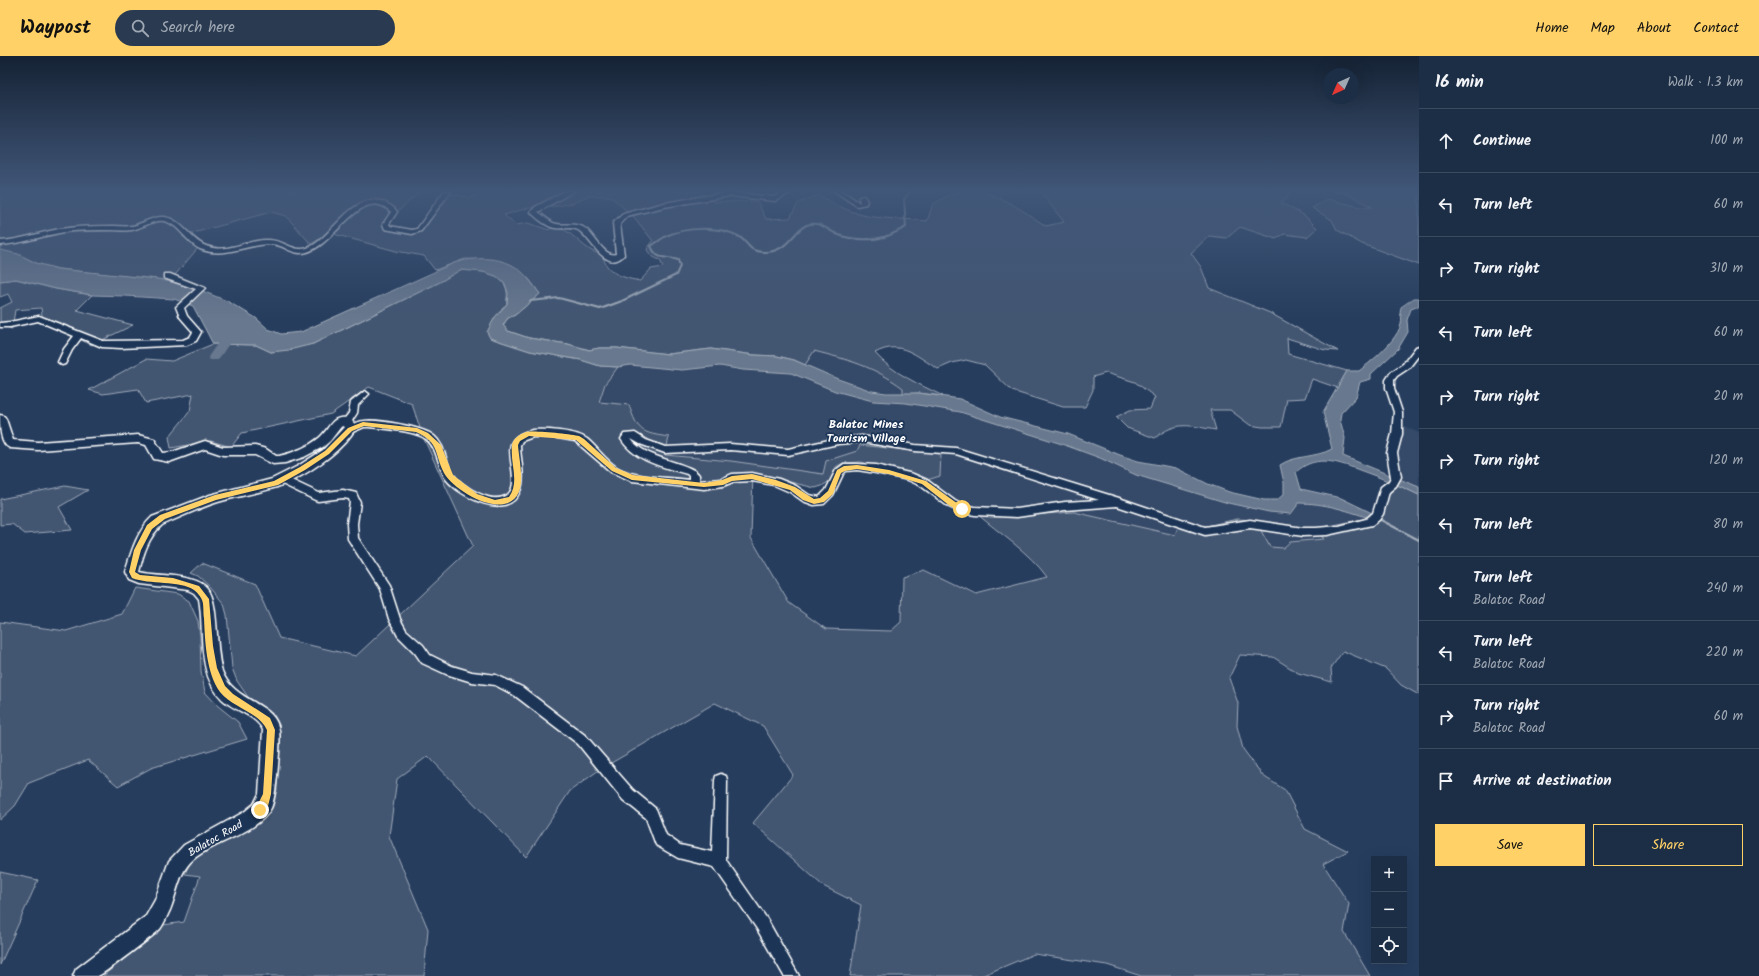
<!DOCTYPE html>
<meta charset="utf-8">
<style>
:root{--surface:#1c2e46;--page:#293a51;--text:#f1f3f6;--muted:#a0a8b3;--line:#3a4a5f;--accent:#ffd166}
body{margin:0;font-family:Kalam,sans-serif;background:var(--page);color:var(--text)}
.controls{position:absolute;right:12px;bottom:12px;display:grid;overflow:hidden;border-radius:0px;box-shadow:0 4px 16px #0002}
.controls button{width:36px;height:36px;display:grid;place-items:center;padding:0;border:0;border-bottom:1px solid var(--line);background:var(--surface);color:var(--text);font:20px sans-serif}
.compass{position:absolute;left:1323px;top:12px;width:36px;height:36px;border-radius:50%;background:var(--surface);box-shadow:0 4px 16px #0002;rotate:225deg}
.stop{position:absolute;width:12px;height:12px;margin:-9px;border:3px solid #ffd166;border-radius:50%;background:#fff}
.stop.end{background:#ffd166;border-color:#fff;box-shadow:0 1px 4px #0008}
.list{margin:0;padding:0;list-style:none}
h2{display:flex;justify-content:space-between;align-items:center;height:52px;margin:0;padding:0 16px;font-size:17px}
h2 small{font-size:13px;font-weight:400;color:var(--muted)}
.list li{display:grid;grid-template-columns:26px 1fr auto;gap:12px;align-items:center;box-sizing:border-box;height:64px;padding:0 16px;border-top:1px solid var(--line)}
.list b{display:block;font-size:15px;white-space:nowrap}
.list p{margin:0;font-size:13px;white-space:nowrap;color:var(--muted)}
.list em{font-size:13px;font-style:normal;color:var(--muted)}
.actions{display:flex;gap:8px;padding:12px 16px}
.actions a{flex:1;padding:9px 0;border:1px solid var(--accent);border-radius:0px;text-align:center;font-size:14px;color:var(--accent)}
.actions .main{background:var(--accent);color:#111}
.icon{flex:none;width:22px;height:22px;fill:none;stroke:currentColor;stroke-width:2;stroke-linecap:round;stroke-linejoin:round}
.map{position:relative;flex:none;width:1419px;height:920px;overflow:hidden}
header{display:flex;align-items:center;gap:24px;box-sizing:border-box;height:56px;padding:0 20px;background:var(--accent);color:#111}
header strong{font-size:19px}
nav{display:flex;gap:22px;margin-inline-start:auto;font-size:14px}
.search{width:280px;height:36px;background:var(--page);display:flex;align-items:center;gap:10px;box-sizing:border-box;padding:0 14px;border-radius:22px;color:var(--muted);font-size:15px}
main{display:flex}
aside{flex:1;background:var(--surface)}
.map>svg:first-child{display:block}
.built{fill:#344a68}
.green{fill:#425672;stroke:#a0aab8;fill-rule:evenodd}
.water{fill:#67788e;stroke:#a4aebb}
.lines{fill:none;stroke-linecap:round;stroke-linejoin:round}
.stream-far1{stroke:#a4aebb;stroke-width:2}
.stream{stroke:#a4aebb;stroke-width:2.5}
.river{fill:#67788e;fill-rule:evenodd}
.minor-casing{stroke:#fff;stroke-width:3}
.major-casing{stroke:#fff;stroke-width:3}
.minor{fill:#1d3557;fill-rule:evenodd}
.major{fill:#1d3557;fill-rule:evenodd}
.route{fill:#ffd166}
.labels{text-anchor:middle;stroke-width:3.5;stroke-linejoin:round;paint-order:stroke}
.street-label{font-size:11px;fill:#fff;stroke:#1d3557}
.neighbourhood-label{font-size:12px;font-weight:bold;fill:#fff;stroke:#1d3557}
</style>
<header>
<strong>Waypost</strong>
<div class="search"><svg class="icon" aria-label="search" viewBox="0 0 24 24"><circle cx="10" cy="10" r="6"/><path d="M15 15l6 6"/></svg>Search here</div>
<nav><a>Home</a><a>Map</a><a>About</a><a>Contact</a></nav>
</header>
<main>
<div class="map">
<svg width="1419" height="920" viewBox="0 0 1419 920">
<rect width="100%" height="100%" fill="#263d5e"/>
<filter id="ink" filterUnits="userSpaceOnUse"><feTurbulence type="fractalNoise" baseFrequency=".025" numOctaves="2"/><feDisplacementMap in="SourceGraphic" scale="8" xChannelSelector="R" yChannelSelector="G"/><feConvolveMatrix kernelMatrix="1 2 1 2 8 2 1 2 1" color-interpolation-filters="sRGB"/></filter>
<g filter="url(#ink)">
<path class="built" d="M814,295l42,11 30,14 17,12v6l-31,-3 -67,-26z
M630,309l52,5 38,-4 24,4 47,3 44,18 38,10 33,2 41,7 48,12 74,24 31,12 36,17 92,28 41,9 22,2 8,-11h15l18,3 37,12 -55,11 10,10 -34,3 -7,6 -13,-1 -68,-19 -22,-8 -5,15 -101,-23 -60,4 -38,-3 -19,-10 -30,-23 13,-4 1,-22 -84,-3 -31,10 -3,14 -92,-14 -66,-6 4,-18 -21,-3 -13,-11 -36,-21 6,-18 13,-17z
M1404,370l15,7v54l-16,-7 -2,-5 -3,-23z"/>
<path class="green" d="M0,135h421l-26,23 -5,10c8,5 20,7 29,3l18,-28 7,-7 26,6 15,-7h177l3,2 7,-2h28l13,11 44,-1 9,18 24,-1 8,-15 21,-8c17,10 35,20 55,22 17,2 35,2 53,4l6,-17c8,-4 16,-10 25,-12 27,-9 67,20 88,34l18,-4 -24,-31h251l-4,8 -6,4 23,12 13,13 -10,9 -23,-3 -8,5 -36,-12 -13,11 -18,-2 -18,17 10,14 8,21 61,25 68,38 -13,-1 -38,-12 1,16 59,17 -9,17 -26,-9 -7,19 -18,1 -6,28h-19l-12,-2 -20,-15h-20l6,20c-26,-4 -39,-10 -61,8l-28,-10 -11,-11 14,-7 20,-1 5,-12 -20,-15 -29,-9 -13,4v13l-8,17h-22l-51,-16 -27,-26 -19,-5 -14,3 -14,6c-22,-13 -37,-30 -63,-16 17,20 44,31 68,43l-24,-3 -16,1v-6c-30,-22 -54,-28 -89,-37l-9,14 -11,-5 -17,-4 -23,-1 -43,-6 -43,5 -51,-6h-18l-9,2 -22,-6 -39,-6 -21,-7 -5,-6 5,-7 7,-3 25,-21 -11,-15 -37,-19 -27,-1 -30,11 -11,-14 -28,-5 -66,-18 -19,11 -25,-28 -15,-4 -89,24 16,12 -28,33 -112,-12 -22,-6 -18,-9 -18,-4zM587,140h23l24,21 19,24 -6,8c2,6 7,9 13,11l3,7 -12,2 -11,12c-15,-3 -35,-7 -37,-26 -15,-3 -23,-14 -35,-23 -4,-3 -11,-4 -15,-6l-4,4 -21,-7 -12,2 -12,-10 24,-7h18l27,-5z
M1333,135h86v74l-57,-21 -25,-14 -5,-10 -20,-12 16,-9 32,8h12l-24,-13z
M460,214c17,1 44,1 47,22 1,4 -1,8 0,12l-5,4 -12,30 40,13 51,9 19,6 18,1 -13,17 -6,18 30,3c9,27 13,28 40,32l-4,18 66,6 92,13 3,-13 31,-10 3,-6 81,9 -1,22 -13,4 -66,-18 -18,1 -7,4 -5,13 -9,6 -7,2 -62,-15 -2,65 38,65 37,26 65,2 10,-9 1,-45 22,-7 52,25 71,-18c-18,-25 -47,-43 -71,-64l38,3 60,-4 101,23 4,-11 23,3 35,-8 18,1 15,27 13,1 7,-6 34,-3 -10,-10 54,-11 8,-10 7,-24 4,-4 32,15v200l-18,-10 -15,-16 -43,-18 -12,17 1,14 -34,-9 -25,-16 -33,-2 -11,23 9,25 -1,23 6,23 20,27 22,14 20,39 43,22 -25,13 26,40 -5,28 26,44h-229l-34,-11 -73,-11 -53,22h-131l11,-71 -38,-19 -70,-63 40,-48 -30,-49 -48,-23 -116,67 -29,21 -44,66 -98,-101 -31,23 -8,57 39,93 -4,47h-321l43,-35 17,-16 21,-3 16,-46 -15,-2 6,-15 79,-51 7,-18 2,-65 -5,-10 -26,-18 -11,-16 -5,-13 -5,-53 -3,-11 -14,-17 -12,-11 -7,-3 11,-10 53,21 24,54 77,18 117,-110 -50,-109 -11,-33 -43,-17 -38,27 -89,19 -11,14 -20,-6 -40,7 -2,-11 21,-26 3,-17 -47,9 -8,-14 -35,5 -14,-4 57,-31 26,2 41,-17 43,1 15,7 42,-8 127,-62z
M16,223l40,10 36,6 -15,15 56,15 -41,20 -49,-22 -2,-15 -26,2 -3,19 -12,-4v-17l12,-6 -4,-8 -8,3v-16z
M65,430l23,4 -29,17 13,23 -47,4 -13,-10 -12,1v-26z
M135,532l43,6 11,7 9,20 2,15 1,35 4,21 13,14 20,16 9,17 -96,29 -33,18 -30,-26 -59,23 -14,23 -15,14v-198l66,9 56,-17z
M0,816l38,8 -38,85z"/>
<path class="water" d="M0,194l18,4 18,9 22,6 100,10 32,7 37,15 29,17 12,11 13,5 20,-2 153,-69c19,-6 46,-7 63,5 10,7 16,17 23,26l-25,21 -7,3 -5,7 5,6 21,7 39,6 21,6 10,-2h18l51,6 43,-5 43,6 23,1 17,4 44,19 34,12 14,2h33l41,6 40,18 68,17 52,21 18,6 38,7 32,16 21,8 35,8h13l7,-6v-11l-4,-18c15,-10 35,-7 52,-16l-9,-37 24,-41h12c13,-10 51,-40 41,-58l1,-6 13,-9h5v8l-8,3 -4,11 1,12 -10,17 -27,25v5l-11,3 -4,15 -15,16 -1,7 5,18 -2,18 76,31v8c-19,-9 -37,-17 -57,-24 -22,-8 -45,-18 -66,1l5,17 40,9 31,15 -3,5c-23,-8 -45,-15 -70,-15l-8,11 -22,-2 -41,-9 -92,-28 -36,-17 -38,-14 -102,-32 -54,-9 -33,-2 -38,-10 -44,-18 -48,-3 -23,-4 -38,4 -52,-5 -12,2 -18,-1 -19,-6 -51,-9 -40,-13 -3,-6 8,-15 12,-13 1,-11 -3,-9 -9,-8 -13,-4 -23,-2 -20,12 -127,62 -24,6 -18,2 -15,-7 -43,-1 -20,-38 -19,-7 -49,-3 -33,-1 -36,-6 -40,-10 -16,2z"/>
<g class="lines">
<path class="stream-far1" d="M530,245l29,-3 41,11 22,-8 54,-26 4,-9 -2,-6c-14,-5 -20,2 -27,-14 5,-3 10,-7 15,-10 20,-9 52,-10 72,0 13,7 7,15 27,16 25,0 29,-25 45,-28 11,-2 19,7 29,11 13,5 34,6 48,1 6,-2 13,-6 19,-9l-2,-28 7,-8"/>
<path class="stream" d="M1377,462l42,22"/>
<path class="river" d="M233,269l4,2 2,2 -21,31h-8l-2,-3 2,-3 19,-27z"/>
<g class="minor-casing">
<path id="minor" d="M444,135h7l-30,40 -9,3 -27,-5 -2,-5 8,-12c-31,-31 -59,42 -91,41 -10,0 -18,-9 -29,-9 -25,0 -46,15 -71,5 -13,-6 -21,-25 -36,-28 -10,-2 -22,7 -32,9 -7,1 -14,0 -21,0 -15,0 -31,0 -46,2 -22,3 -42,12 -65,13v-4c23,-1 45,-11 68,-13 15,-2 31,-2 46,-2 6,0 12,1 18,0 11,-2 20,-10 32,-9 18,2 26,23 42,29 20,8 38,-5 59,-6 16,-1 23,8 35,9 27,2 50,-63 86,-46 5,3 8,4 11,9l-8,12 1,2 22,4 5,-1z
M565,135h9l-36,21c5,3 10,8 15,11 11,4 24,-2 34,7 7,6 19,28 29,24l-3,-31 10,-9 41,-11 66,-11 44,5 11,-6h9l-19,10 -45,-5 -66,11 -37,9 -7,8 4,31c-18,20 -34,-19 -46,-25 -8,-4 -19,0 -27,-3 -7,-3 -16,-10 -20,-15l4,-5z
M834,135h8l18,12 -1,-6 5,-1 3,5 -1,3 -9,2z
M164,218h6l35,14 -21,20 3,8 14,16 -5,9 -9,4 -66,3 -19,-1 -21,-9 -9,12 -7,14 -3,1 -4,-3 6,-13 10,-13 -36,-15 -28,6h-10v-4l10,-1 29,-6 64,25 80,-1 7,-3 3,-5 -13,-15 -4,-10 20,-18 -32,-11z
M1419,290v9l-10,13 -12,8 -3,4v8l8,24v22l-5,19 4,24 -5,9 -7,6 -6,22 -4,6 -7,5 -45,10 -24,1 -53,-8 -45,7 -88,-29 -52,4 -48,7 -42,-2 -13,-2 -13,-6 -28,-21 -13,-6 -32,-7 -19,-3 -11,1 -3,3 -10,21 -9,9 -10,1 -11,-4 -13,-9 -16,-7 -22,-4 -19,1 -10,4 -19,3 -72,-8 -21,-9 -36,-31 -23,-4h-19l-11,4 -2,4c0,14 6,33 0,46 -12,31 -60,6 -74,-12 -8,-12 -8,-31 -20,-40 -12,-9 -42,-10 -57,-12h-5l-14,6 -5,-3c4,-5 13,-9 19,-9 13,-2 61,6 70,15 11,9 11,24 17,35 6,10 18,18 29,23 7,3 15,6 23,3 20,-6 3,-40 8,-53 4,-9 13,-12 22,-14 12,-1 44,1 54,9 10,8 19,22 31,29 18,10 50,9 71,12v-4l-2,-2c-23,-7 -53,-13 -66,-35l3,-5 11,-1 11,7 19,7 65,-3 58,5 50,-11 24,-2 53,9 41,3 163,50 86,29 45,-7 53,8h13l23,-2 27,-7 7,-6 8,-26 8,-6 2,-4 -4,-24 5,-19 2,-22 -8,-24v-8l5,-8 12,-8 13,-17zM631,383l9,5 25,9 65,-3 58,5 50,-11 24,-2 53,9 41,3 143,46 -34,2 -48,7 -42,-2 -11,-2 -9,-4 -28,-21 -14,-6 -37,-9 -19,-1h-13l-8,6 -10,20 -7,7 -10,-2 -13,-9 -17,-7 -27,-6 -20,1 -11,5 -22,2v-6c-8,-13 -54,-15 -68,-36z
M365,335l4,3 -11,11 -1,8 -7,11h-6l-2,-2 7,-9 2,-11z
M283,420l36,17 24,-3 13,3 4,9 -3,22 1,14 31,47 11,34 6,11 17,15 7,10 22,11 20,6 24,3 26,12 64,49 47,54 23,19 10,26 14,10 32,7 3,-72 1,-4 5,-2 5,2 1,4 -1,80 41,59 32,57h-15l-27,-47 -43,-62 -36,-9 -22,-13 -10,-27 -23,-18 -45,-56 -64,-49 -19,-10 -23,-3 -26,-8 -24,-11 -7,-10 -17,-17 -9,-17 -9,-30 -32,-50 -1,-15 3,-22 -1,-3 -6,-1 -25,3 -3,-1 -35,-17 -2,-3z"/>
</g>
<g class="major-casing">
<path id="major" d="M0,359l4,1 2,3 7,21 25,2 100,-7 16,4 9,14 9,-1 33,-11 18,6 32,-1 11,3 10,7h3c14,-3 29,-9 40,-18 12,-10 12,-25 32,-19l5,8c-12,24 -53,51 -79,60 -19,6 -39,9 -59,15 -19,6 -38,15 -56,23 -14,12 -19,30 -23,47 17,4 34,2 51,7 7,2 13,4 18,10 11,14 7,60 14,82 11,31 53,31 57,59 2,11 -3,69 -8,78 -12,24 -54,33 -75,49 -18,14 -18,34 -26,53 -3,6 -6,14 -10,19 -4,5 -58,46 -62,47 -8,0 -17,0 -25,0l3,-7 70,-53 9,-16 14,-39 15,-16 60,-33 10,-8 5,-10 4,-64c-8,-16 -29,-19 -41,-31 -26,-26 -17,-67 -23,-100l-5,-6 -6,-3 -49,-6 -10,-4 -4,-8c6,-19 12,-41 27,-55l58,-22 62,-16 26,-13 25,-16 21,-23 -2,-1 -2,2 -10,13 -7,6 -19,10 -19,6 -12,1 -18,-9h-32l-18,-6 -36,13 -15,-3 -8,-14 -8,-2 -100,7 -28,-2c-10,-4 -10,-21 -10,-33z"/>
</g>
<use href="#minor" class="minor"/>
<use href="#major" class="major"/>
</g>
</g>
<linearGradient id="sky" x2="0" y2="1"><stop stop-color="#152234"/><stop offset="0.51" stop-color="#415779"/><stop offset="1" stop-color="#415779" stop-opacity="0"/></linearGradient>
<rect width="1419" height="264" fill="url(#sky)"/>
<path class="route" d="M363,366l54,6 11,5 13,12 12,30 24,19 18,6 14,-3c11,-16 1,-32 3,-51 0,-7 8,-12 14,-14 7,-2 45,2 53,4l5,3 32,29 17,7 71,8 18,-3 10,-4 20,-2 24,6 19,7 19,12 6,-1 8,-7 9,-21 7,-4 13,-1 32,5 37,11 39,28 -3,2 -12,-5 -28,-22 -33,-10 -32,-5 -12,2 -4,2 -8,21 -9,8 -10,2 -11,-4 -13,-10 -38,-11 -20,2 -9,4 -19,2 -72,-7 -20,-9 -36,-31 -47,-4 -9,5 -2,4c1,18 12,54 -14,59 -18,4 -51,-15 -60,-31 -10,-20 -4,-30 -28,-41l-52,-6 -12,5 -23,23 -24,16 -27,15 -62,15 -51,19 -13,10 -11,21 -6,22 5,3 33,3 26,8 10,13 4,47 4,22 8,18 8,8 37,24 5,12 -4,64 -3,12 -5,7 -3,1 -4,-1 -1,-3 8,-16 4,-64c-8,-18 -34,-22 -47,-38 -14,-19 -15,-52 -16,-74 -1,-5 0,-14 -2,-18 -1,-3 -5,-8 -8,-10 -14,-10 -45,-5 -62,-12l-3,-6 5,-22 13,-25 13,-10 55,-20 59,-14 26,-14 25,-16 23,-23z"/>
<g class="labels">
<g class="street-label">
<text transform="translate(215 782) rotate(-30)" y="4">Balatoc Road</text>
</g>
<g class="neighbourhood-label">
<text x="866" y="372">Balatoc Mines<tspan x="866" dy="14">Tourism Village</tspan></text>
</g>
</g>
</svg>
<div class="controls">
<button>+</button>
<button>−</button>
<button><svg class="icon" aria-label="locate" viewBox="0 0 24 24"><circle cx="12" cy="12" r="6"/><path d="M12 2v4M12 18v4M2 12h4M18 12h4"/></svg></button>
</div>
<svg class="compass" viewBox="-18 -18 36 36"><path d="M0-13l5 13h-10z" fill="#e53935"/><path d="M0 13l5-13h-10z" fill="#a0a8b3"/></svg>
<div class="stop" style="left:962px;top:453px"></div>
<div class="stop end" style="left:260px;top:754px"></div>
</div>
<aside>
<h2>16 min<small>Walk · 1.3 km</small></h2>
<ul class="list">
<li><svg class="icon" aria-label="ahead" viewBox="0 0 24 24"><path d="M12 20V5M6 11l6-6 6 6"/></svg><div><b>Continue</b></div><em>100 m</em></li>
<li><svg class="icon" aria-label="left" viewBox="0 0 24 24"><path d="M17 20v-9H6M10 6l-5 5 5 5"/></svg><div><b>Turn left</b></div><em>60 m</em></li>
<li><svg class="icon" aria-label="right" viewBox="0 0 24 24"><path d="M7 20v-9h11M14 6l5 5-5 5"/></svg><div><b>Turn right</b></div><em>310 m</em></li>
<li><svg class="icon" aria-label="left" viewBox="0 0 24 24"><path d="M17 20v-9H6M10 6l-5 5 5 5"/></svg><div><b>Turn left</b></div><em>60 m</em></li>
<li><svg class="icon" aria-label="right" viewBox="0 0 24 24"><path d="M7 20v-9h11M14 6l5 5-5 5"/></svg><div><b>Turn right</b></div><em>20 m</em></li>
<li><svg class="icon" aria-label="right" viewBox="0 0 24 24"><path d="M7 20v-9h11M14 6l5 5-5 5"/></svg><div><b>Turn right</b></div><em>120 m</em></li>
<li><svg class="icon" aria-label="left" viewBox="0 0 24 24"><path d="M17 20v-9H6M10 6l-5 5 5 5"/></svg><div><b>Turn left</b></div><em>80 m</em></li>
<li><svg class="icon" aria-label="left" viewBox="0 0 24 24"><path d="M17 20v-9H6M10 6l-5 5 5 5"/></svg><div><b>Turn left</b><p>Balatoc Road</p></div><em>240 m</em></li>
<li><svg class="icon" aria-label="left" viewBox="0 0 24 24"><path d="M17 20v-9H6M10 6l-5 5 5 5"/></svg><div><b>Turn left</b><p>Balatoc Road</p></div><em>220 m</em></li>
<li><svg class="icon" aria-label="right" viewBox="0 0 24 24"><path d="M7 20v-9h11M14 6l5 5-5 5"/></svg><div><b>Turn right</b><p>Balatoc Road</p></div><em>60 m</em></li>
<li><svg class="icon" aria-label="arrive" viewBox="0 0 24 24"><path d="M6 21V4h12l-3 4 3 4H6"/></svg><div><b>Arrive at destination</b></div></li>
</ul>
<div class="actions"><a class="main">Save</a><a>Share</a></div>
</aside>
</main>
